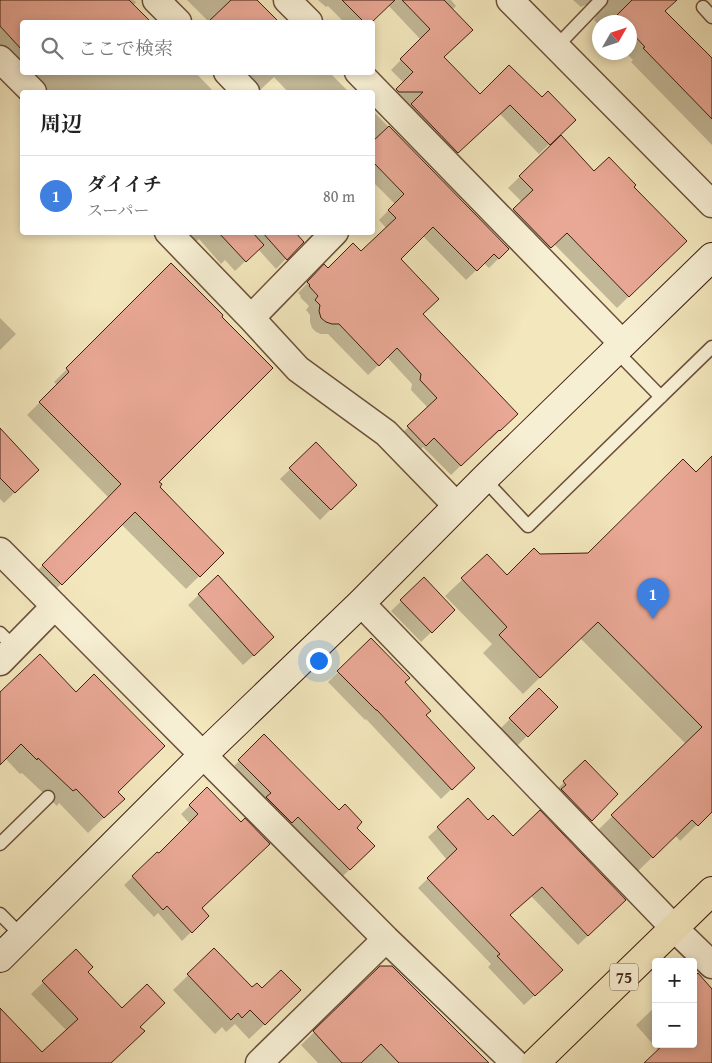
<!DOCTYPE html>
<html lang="ja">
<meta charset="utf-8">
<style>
:root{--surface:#fff;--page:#f2f2f2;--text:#222;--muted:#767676;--line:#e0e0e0;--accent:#0f766e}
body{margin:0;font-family:"Gentium Book Plus","Noto Serif JP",serif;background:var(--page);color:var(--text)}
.controls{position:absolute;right:15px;bottom:15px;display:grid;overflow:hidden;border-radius:5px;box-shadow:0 2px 8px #0003}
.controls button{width:45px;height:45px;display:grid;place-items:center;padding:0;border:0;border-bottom:1px solid var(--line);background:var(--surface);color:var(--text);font:25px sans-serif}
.compass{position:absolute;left:592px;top:15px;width:45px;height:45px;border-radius:50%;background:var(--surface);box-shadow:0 2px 8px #0003;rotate:51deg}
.you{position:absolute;left:318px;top:660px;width:18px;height:18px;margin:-12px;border:4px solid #fff;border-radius:50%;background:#1a73e8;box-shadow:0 0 0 8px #1a73e833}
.badge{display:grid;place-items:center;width:32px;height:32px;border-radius:50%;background:var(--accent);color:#fff;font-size:16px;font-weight:700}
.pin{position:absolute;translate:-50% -41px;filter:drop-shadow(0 1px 2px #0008)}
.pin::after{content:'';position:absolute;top:26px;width:18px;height:15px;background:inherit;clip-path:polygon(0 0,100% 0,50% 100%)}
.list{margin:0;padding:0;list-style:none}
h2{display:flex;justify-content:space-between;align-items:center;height:65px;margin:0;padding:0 20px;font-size:21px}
h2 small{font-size:16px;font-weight:400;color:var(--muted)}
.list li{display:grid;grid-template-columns:32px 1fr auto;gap:15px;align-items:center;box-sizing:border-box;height:80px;padding:0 20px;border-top:1px solid var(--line)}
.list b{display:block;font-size:19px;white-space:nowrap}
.list p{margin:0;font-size:16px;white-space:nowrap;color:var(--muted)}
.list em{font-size:16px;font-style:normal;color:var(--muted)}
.icon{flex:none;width:28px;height:28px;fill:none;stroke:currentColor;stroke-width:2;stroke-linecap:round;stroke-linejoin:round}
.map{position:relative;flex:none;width:712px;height:1063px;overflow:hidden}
.search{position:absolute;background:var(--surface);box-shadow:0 2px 8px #0003;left:20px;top:20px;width:355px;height:55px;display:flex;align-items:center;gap:12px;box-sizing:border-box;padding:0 18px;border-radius:5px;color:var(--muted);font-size:19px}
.panel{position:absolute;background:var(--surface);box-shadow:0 2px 8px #0003;left:20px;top:90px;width:355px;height:145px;border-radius:5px}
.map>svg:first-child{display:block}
.shadow{fill:#0003}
.building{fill:#e9a895;stroke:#3f1d10}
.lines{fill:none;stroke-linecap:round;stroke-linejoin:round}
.lane-casing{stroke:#6c503b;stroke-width:15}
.street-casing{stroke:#6c503b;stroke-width:29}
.secondary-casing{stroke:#3f1d10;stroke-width:30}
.primary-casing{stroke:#3f1d10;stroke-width:30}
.lane{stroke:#f7efd4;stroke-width:12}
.street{stroke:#f7efd4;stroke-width:26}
.secondary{stroke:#f7efd4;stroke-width:28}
.primary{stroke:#f3e7bd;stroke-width:28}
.labels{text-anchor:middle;stroke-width:4;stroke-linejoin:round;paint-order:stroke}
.shield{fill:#f7efd4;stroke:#765c4b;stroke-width:1}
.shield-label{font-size:16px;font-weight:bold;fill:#3f1d10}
</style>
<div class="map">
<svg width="712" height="1063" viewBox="0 0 712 1063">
<rect width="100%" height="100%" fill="#f3e7bd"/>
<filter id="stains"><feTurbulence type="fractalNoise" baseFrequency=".004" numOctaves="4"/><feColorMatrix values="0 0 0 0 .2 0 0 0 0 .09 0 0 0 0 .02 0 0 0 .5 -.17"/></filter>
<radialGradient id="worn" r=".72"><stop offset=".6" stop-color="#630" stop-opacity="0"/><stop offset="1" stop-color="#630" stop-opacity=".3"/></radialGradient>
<path class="shadow" d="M0,0h133l3,2 -3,4 16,16h-127v48l-22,-24z
M187,0h68l22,22h-68z
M318,0h133l5,6 -4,4 -9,47 37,39 62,3 32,21 -35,34 -39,-40 -53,48 -60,-62 17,-17 -13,-13 30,-30 -33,-35 -18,17h-26l-16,-16 -2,1z
M573,0h102l-11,11 48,49v85l-81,-83 2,-2 -8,-8h5v-30h-30v4l-6,-6 3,-5 -3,-8 -4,-2h-5l-4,2z
M25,72h170l19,20h-170z
M251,72h78l20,20h-61l-14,-15 -16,15 -18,-8z
M374,112l134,137 -19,19 -5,-5 -18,17 -43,-44 -24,23 22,56 96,99 -27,26 -2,-1 -37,36 -28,-28 -8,8 -17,-18 30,-29 -17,-18 1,-6 -25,-27 -19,18 -40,-41h-7l-5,-2 -4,-4 -2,-6v-7l-4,-5 3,-4 -9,-9 1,-1 -3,-3 26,-27 4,4 33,-17 26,-24 -8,-9 16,-16 -23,-23v-67z
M561,137l33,36 38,14 53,54 -68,67 -63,-64 -16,15 -36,-37 20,-20 -14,-14z
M177,232h119l-1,2 7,8 -26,27 -18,-20 -23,22 -10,-11 -4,4 -22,-25 -10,10z
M171,265l-13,222 65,66 -37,36 -65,-65 -73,73 -18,-19 79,-80 -82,-83 30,-30 -3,-3z
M0,318l16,16 -16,16z
M0,430l37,40 -33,33 -4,-4z
M316,444l39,41 -35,35 -40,-41z
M712,470v340l-32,31 -5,-6 -39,38 -40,-41 90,-88 -106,-106 -57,56 -40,-41 9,-9 -47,-48 42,-40 20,21 33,-22 49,-1 107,-80z
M218,577l44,71 -19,17 -55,-60z
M424,579l30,31 -33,32 -30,-31z
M371,640l32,42 60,96 -22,21 -75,-80 -1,1 -37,-38z
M539,690l17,17 -39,39 -17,-17z
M0,694l116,98 7,7 -35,34 -29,-30 -2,3 -35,-33 -2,1 -15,-16 -5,5z
M264,736l109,110 -34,34 -110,-109z
M585,762l31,32 -35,36 -27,-38z
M207,789l-7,119 7,8 -25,25 -24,-28 -4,4 -30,-32 33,-31 2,1 31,-31 -9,-10z
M487,822l26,16 102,72 -37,35 -47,-49 -22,19 42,65 -27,25 -36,-38 3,-3 -73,-76 29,-28 -19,-23 10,-9z
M214,950l38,39 10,1 23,15 -36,34 -14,-15 -9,8 -4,-5 -7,7 -42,-44z
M76,951l10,21 53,55 -29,36h-110v-53l42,44 25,-23 -36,-37z
M381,967l97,96h-160l-17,-18z
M712,991v72h-66l13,-12 -23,-26 20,-19v38h37z"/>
<path class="building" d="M0,0h129l22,22h-129v28l-22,-24z
M231,0h26l22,22h-71z
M342,0h53l-23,22h-8z
M402,0h42l29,30 -29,27 36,37 29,-29 33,32 6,-6 28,29 -26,25 -40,-40 -52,48 -47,-49 12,-12h-24l-3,-3 17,-17 -13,-13 30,-30z
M632,0h45l-12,11 47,47v61l-69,-71 2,-1 -15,-16v-9h-9l-6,-5z
M389,126l120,123 -10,10 -5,-5 -17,17 -44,-44 -32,32 38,40 -16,15 95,100 -18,17 -1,-1 -38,36 -27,-28 -8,8 -19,-20 30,-28 -17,-18 1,-6 -24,-26 -18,18 -40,-42h-7l-6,-2 -5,-4 -2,-7 1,-6 -5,-5 3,-4 -9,-10 1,-1 -3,-3 17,-18 4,4 25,-25 8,8 35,-33 -8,-8 16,-16 -32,-33v-19z
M561,135l33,36 15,-14 27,28 -2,2 53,54 -58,56 -62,-64 -16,15 -38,-39 20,-19 -14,-14z
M218,232h34l12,13 -18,17z
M262,232h33l9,10 -17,18z
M171,263l52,52 -1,2 51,51 -114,114 3,2 -2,3 64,66 -24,24 -65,-65 -73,73 -20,-20 79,-81 -82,-82 30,-30 -3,-4z
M0,428l39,42 -24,23 -15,-15z
M316,442l41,43 -26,25 -42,-42z
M712,456v356l-14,14 -6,-6 -39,38 -42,-43 91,-88 -104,-105 -58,56 -41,-43 8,-8 -46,-49 26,-24 20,21 27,-27 6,6 48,-1 95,-94 13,13z
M218,575l56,62 -20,19 -56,-62z
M424,577l31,33 -23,23 -32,-33z
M371,638l39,40 -5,4 26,29 -5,4 49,53 -23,22 -75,-80h-1l-39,-39z
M40,654l36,38 18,-18 71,72 -47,46 7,7 -21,19 -28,-29 -3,2 -35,-33 -1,2 -16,-16 -21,21v-73z
M539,688l19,19 -30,30 -19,-19z
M264,734l75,76 6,-6 17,18 -5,6 18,18 -25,24 -52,-53 -6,6 -26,-26 5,-4 -33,-33z
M585,760l33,34 -26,27 -31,-32 5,-4 -3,-4z
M207,787l34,35 4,-4 25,26 -68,64 7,8 -17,17 -25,-27 -4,4 -31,-34 25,-24 2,1 39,-39 -9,-9z
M468,798l20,22 5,-5 20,21 27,-26 86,90 -38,36 -46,-49 -32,28 53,55 -28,26 -38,-40 3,-2 -73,-76 30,-29 -20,-22z
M214,948l38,39 5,-4 5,5 19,-18 20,20 -36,35 -15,-15 -8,8 -4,-5 -7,7 -44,-46z
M76,949l17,18 -5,5 34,36 25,-24 18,19 -25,24 5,4 -34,32h-111v-55l42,44 36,-33 -36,-38z
M380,966h12l97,97h-90l-18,-19 -20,19h-19l-29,-32z
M698,973l14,16v74h-68l20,-19h29v-67z"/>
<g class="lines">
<g class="lane-casing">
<path id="lane" d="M703,7l9,10
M556,47l45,-47
M616,351l45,46
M484,479l44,47 184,-179
M0,633l14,14
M0,844l48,-47
M0,914l22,22"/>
</g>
<g class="street-casing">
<path id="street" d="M156,0l22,22
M287,0l22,22
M510,0l202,204
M0,59l33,33
M227,72l19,20
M358,72l265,272
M168,232l83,86 47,51 88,64 71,73
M251,318l84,-86
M0,551l386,388 129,124
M361,603l313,325 38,37
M0,662l55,-56
M259,1063l127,-124"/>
</g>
<g class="secondary-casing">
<path id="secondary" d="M0,958l203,-203 158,-152 123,-124 228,-222"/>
</g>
<g class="primary-casing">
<path id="primary" d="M535,1063l177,-172"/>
</g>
<use href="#lane" class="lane"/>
<use href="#street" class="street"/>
<use href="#secondary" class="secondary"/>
<use href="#primary" class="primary"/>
</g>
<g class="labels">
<rect class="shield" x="610" y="963.5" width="28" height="27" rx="4"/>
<g class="shield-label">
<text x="624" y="983">75</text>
</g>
</g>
<rect width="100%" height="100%" filter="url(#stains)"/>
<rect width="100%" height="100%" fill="url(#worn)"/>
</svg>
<div class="controls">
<button>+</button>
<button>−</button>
</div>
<svg class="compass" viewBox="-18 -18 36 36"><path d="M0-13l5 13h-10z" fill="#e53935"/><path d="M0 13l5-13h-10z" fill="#767676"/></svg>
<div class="you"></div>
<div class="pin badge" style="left:653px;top:619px;background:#3f7fe0">1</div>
<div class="search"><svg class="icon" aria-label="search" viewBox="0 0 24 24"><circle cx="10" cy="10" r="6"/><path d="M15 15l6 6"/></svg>ここで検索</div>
<section class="panel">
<h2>周辺<small></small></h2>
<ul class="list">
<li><span class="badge" style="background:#3f7fe0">1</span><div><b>ダイイチ</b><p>スーパー</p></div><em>80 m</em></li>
</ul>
</section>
</div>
